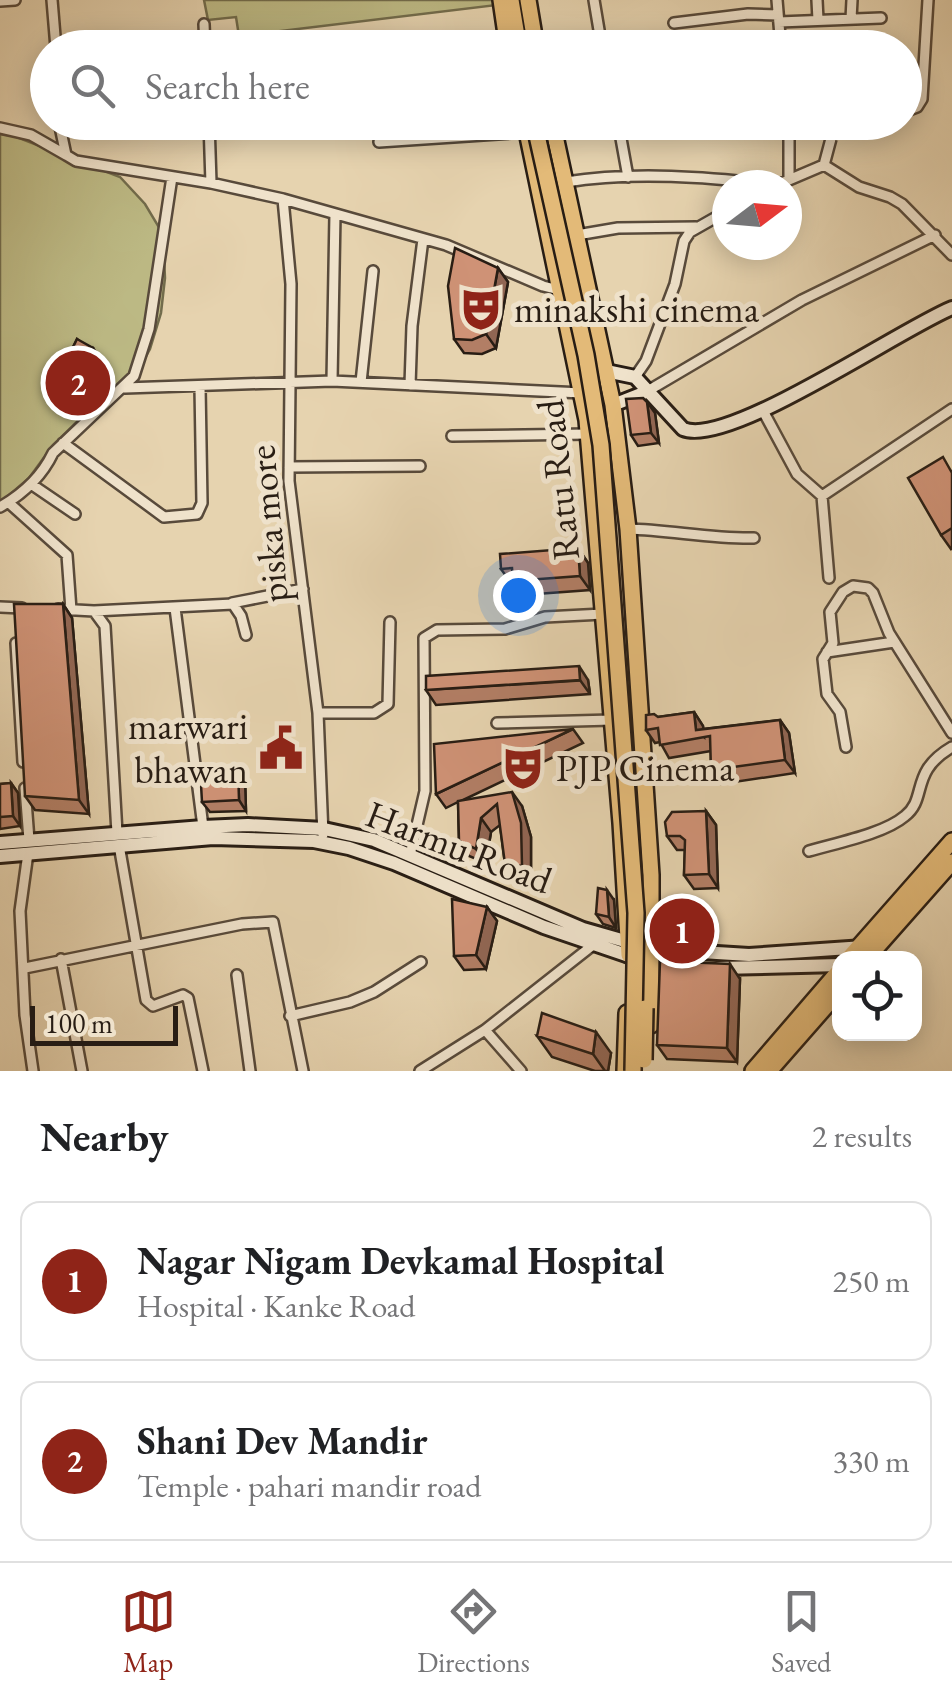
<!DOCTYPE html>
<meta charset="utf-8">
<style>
:root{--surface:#fff;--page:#f2f2f2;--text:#202124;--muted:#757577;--line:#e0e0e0;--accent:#8f2418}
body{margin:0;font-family:"EB Garamond",serif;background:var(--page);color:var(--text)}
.controls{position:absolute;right:30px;bottom:30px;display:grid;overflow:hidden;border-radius:20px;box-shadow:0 5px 25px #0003}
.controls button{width:90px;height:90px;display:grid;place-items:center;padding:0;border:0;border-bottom:2px solid var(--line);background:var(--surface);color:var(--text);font:50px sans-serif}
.compass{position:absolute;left:712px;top:170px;width:90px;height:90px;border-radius:50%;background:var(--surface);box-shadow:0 5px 25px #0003;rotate:74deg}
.scale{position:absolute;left:30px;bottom:25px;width:148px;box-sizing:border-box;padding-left:10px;border:5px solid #281d14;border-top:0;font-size:28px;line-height:35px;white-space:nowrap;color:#281d14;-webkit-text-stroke:8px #efe2cb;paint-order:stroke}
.you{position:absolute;left:518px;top:595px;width:35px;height:35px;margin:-25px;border:8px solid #fff;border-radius:50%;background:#1a73e8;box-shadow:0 0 0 15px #1a73e833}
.badge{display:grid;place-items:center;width:65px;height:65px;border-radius:50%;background:var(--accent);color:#fff;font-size:32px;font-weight:700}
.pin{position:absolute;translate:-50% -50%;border:5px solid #fff;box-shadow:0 2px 10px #0006}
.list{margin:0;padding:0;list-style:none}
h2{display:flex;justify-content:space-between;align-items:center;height:130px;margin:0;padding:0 40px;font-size:42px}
h2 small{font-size:32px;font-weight:400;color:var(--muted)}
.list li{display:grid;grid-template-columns:65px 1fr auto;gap:30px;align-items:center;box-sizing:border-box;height:160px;margin:0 20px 20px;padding:0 20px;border:2px solid var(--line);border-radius:20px}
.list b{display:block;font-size:38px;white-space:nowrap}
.list p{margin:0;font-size:32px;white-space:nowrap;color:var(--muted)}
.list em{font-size:32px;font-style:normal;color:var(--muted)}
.icon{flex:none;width:55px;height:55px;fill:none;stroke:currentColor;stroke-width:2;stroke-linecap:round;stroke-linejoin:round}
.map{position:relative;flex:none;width:952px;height:1071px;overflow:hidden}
.search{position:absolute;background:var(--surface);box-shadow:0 5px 25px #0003;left:30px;right:30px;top:30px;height:110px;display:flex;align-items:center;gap:25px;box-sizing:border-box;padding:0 35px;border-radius:55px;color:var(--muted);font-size:38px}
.sheet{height:490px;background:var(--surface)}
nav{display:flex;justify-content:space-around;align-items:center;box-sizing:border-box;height:140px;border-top:2px solid var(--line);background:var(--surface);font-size:28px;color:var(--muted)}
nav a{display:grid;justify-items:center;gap:5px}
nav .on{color:var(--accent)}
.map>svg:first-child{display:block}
.green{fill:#bdba85;stroke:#726c4c;stroke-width:2.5}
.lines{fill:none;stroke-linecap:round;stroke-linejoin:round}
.street-casing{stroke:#584a3b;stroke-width:14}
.secondary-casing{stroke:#281d14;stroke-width:18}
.primary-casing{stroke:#281d14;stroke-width:20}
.street{stroke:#efe2cb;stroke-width:9}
.secondary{stroke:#efe2cb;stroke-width:12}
.primary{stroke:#e3ba78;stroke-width:15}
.primary-bridge-casing{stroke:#281d14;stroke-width:20;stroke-linecap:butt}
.primary-bridge{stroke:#e3ba78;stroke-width:15}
.wall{fill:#b27e65;stroke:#281d14;stroke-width:2.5}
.shaded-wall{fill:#916653;stroke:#281d14;stroke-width:2.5}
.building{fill:#cf9276;stroke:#281d14;stroke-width:2.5}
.labels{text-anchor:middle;stroke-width:10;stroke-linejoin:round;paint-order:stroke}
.poi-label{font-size:38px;fill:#281d14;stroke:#efe2cb;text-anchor:start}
.street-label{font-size:38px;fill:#281d14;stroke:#efe2cb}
</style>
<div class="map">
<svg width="952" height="1071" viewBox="0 0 952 1071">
<rect width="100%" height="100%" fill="#e6d3af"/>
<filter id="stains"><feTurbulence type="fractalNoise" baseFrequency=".002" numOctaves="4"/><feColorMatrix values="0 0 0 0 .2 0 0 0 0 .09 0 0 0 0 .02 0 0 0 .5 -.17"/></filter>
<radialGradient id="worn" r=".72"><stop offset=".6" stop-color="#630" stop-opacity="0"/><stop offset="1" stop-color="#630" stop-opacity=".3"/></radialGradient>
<path class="green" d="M204,0h293v5l-258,31 -3,-19 -28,3z
M0,134l14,2 106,41 25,27 18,30 2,44 -4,35 -11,36 -17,31 -44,30 -36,35 -24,33 -29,25z"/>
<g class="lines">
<g class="street-casing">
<path id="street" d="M52,0l4,48
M594,0l8,48
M777,0l4,48
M817,0l1,20
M0,1l15,-1
M851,19l1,-19
M779,22l102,-4
M674,23l74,-9 30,1
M204,24l1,24
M904,112l13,-5 5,-8 6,-99
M59,122l7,33 10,6 135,22 72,16 163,46 97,41 48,12
M209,122l2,61
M618,122l10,55
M789,122v56
M0,128l31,7 35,20
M379,142l148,-10
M824,165l8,-30 32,-13
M566,182c68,-11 142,-5 211,3
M777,185l47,-20 35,22 31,10 12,7 50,51
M283,199l8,85 -2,197 29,232 5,122
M577,235l41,-7 78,-1
M635,377l11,-16 29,-77 9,-43 6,-9 37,-21
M332,381l3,-167
M361,382l12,-111
M410,385l2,-59 11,-87
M125,388l207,-7 250,12
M646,392l156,-92 133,-65
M762,409l35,65 25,22 130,-87
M452,436l136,-2
M63,443l101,74 33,-3 5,-11 -2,-116
M289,467l131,-1
M31,484l44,30
M822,496l7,82
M8,502l59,53 4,55
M0,507c23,-13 42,-31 53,-54l81,-77 15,-47 23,-152
M628,529c42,1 84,10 126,9
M232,603l71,-14
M0,607l22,1
M175,608l28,219
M58,609l36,2 11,15 12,207
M94,611l139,-7 8,12 5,19
M16,643l7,119
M827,652l67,-10
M318,713h56l14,-9 2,-82
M497,723l115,-3
M846,747l-6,-35 -13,-18 -4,-35 10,-16 -3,-31 13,-20 10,-6 15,2 5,5 16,40 63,100
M25,788l4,52
M119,845l27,155 7,6 30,-11 5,3 15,73
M809,851c27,-8 75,-17 96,-35 23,-18 4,-44 47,-69
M28,853l-8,58 5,104 8,56
M410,855l15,-64 -1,-153 13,-8 68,-1 40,-12 58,-3
M61,959l21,112
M25,968l217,-44 31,-2 30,149
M237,975l13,96
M290,1016l60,-14 24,-10 47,-30
M485,1030l36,41
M420,1071l65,-41 108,-85"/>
</g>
<g class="secondary-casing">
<path id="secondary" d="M606,371l29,6 48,52c45,19 217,-100 269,-121
M613,405l33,-13
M0,843l203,-16 45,-2 76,4 50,11 209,89 70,20 96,6 115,-8
M0,856l213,-18 101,3 35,7 45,15 150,64 91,31
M719,968l121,-3"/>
</g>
<g class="primary-casing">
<path id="primary" d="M501,0l7,48
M511,0l8,48
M528,0l8,48
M525,122l62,298 34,403 8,132
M552,122l61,283 15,124 23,346v150
M849,958l103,-117
M867,958l85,-96
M625,1071l2,-58
M753,1071l87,-101
M769,1071l71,-81"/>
</g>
<use href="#street" class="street"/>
<use href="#secondary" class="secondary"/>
<use href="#primary" class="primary"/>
<g class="primary-bridge-casing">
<path id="primary-bridge" d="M534,122l52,233 15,90 35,468 -3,158
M644,1060l1,-52"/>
</g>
<use href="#primary-bridge" class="primary-bridge"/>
</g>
<path class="wall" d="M498,268l10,14 -12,66 -14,6 -18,-1 -10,-14z
M77,339l26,23 -9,16 -5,-3 -9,15 -8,-6 -10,-14z
M655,413l4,30 -21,3 -7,-11z
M952,470v78l-1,1 -10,-14z
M578,548l10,15 2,27 -67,5 -8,-12h-4l-10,-14z
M63,604l9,14 17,196 -54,-4 -10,-14z
M588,680l2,14 -154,11 -10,-15z
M694,712l9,14v3l77,-9 9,13 6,40 -74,11 -10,-14v-19l-42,7 -9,-16 -5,1 -9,-13 12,-13z
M573,729l10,14 -122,58 61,5 9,31v43l-16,-2 -10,-14 -5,-39 -9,7 -5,31 -17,-7 -10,-15 -1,-39 -12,6 -10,-14z
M245,778l1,33 -36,1 -8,-10z
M11,783l7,10 2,33 -20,3v-45z
M706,811l10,14 2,63 -24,1 -10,-14 1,-25h-8l-10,-14z
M614,900l2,28 -13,-4 -7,-10z
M487,907l10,14 -11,48 -22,1 -10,-14z
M684,917l5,7 -1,17h-10l-5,-8z
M740,979l-3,83 -70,-3 -10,-14z
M537,1036l74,17 -3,18h-13l-43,-14z"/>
<path class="shaded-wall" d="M498,268l10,14 -12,66 -10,-14z
M93,348l10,14 -9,16 -10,-14z
M79,361l10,14 -9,15 -9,-14z
M647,402l8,11 4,30 -8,-10z
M578,548l10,15 2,27 -10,-14z
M63,604l9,14 17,196 -10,-14z
M579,666l9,14 2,14 -10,-14z
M694,712l9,14 1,11 -8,-7z
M780,720l9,13 6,40 -10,-13z
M238,767l7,11 1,33 -7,-11z
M11,783l7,10 2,33 -7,-10z
M512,792l10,14 9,31v43l-9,-14z
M706,811l10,14 2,63 -9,-14z
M481,818l10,14 -5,31 -10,-14z
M607,890l7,10 2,28 -7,-11z
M487,907l10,14 -11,48 -10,-14z
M684,917l5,7 -1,17 -5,-7z
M730,964l10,15 -3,83 -10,-14z
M596,1032l15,21 -3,18h-3l-12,-17z"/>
<path class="building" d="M455,248l43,20 -12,66 -14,6 -18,-1 -6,-53z
M77,339l16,9 -9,16 -5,-3 -8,15 -9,-6z
M643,398l4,4 4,31 -20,2 -5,-36z
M943,457l9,16v55l-11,7 -33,-57z
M578,548l2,28 -67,5 -1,-13 -11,1 -1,-15z
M14,604h49l16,196 -54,-4z
M579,666l1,14 -154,10v-14z
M694,712l2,18 84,-10 5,40 -74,10 -1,-34 -50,9 -2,-17 -12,2v-15l8,-1 4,3z
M573,729l-137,65 -2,-50z
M200,767h38l1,33 -37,2z
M11,783l2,33 -13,1v-33z
M512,792l9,31 1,43 -17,-2 -8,-60 -16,14 -5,31 -17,-8 -1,-40z
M706,811l3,63 -25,1 1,-35 -5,-4h-13l-2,-14 7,-10z
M598,888l9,2 2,27 -13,-3z
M452,899l35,8 -11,48 -22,1z
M675,916l9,1 -1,17 -10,-1z
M660,961l70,3 -3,84 -70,-3z
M542,1013l54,19 -3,22 -56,-18z"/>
<defs>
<g id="theatre-bare" transform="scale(3.45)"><path d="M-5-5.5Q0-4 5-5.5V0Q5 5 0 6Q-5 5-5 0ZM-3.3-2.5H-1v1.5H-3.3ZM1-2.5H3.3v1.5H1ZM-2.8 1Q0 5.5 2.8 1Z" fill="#8f2418" stroke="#efe2cb" stroke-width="2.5" paint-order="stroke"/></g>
<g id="civic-bare" transform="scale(3.45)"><path d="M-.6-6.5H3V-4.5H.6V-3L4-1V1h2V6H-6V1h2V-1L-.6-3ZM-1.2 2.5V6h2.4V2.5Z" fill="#8f2418" stroke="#efe2cb" stroke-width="2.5" paint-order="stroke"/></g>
</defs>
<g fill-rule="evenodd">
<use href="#theatre-bare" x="481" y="309"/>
<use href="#civic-bare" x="281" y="748"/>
<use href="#theatre-bare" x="523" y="768"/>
</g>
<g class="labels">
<g class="poi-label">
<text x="514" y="322">minakshi cinema</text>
<text x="248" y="739" text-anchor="end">marwari<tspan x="248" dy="44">bhawan</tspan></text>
<text x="556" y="781">PJP Cinema</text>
</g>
<g class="street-label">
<text transform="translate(558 480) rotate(-96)" y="13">Ratu Road</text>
<text transform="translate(268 524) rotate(-95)" y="13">piska more</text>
<text transform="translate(459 847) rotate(21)" y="13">Harmu Road</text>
</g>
</g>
<rect width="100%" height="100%" filter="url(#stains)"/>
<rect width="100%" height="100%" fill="url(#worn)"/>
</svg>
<div class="controls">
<button><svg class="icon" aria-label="locate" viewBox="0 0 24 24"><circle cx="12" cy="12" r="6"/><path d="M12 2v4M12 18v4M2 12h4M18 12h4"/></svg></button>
</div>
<svg class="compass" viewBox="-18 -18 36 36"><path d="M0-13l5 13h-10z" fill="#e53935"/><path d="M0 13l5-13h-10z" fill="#757577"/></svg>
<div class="scale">100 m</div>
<div class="you"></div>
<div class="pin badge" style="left:682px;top:931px">1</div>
<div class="pin badge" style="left:78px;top:383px">2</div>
<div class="search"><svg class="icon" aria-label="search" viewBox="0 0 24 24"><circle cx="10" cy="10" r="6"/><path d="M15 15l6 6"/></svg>Search here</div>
</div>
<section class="sheet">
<h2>Nearby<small>2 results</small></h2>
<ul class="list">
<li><span class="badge">1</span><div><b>Nagar Nigam Devkamal Hospital</b><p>Hospital · Kanke Road</p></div><em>250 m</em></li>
<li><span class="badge">2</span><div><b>Shani Dev Mandir</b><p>Temple · pahari mandir road</p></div><em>330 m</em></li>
</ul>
</section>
<nav>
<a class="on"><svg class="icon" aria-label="map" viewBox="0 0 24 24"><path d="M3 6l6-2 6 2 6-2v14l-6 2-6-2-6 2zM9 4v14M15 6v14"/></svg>Map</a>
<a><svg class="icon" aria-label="directions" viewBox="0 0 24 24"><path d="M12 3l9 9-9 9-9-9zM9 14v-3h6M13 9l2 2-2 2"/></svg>Directions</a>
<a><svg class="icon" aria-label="saved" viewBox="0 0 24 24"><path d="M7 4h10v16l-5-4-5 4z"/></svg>Saved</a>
</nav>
